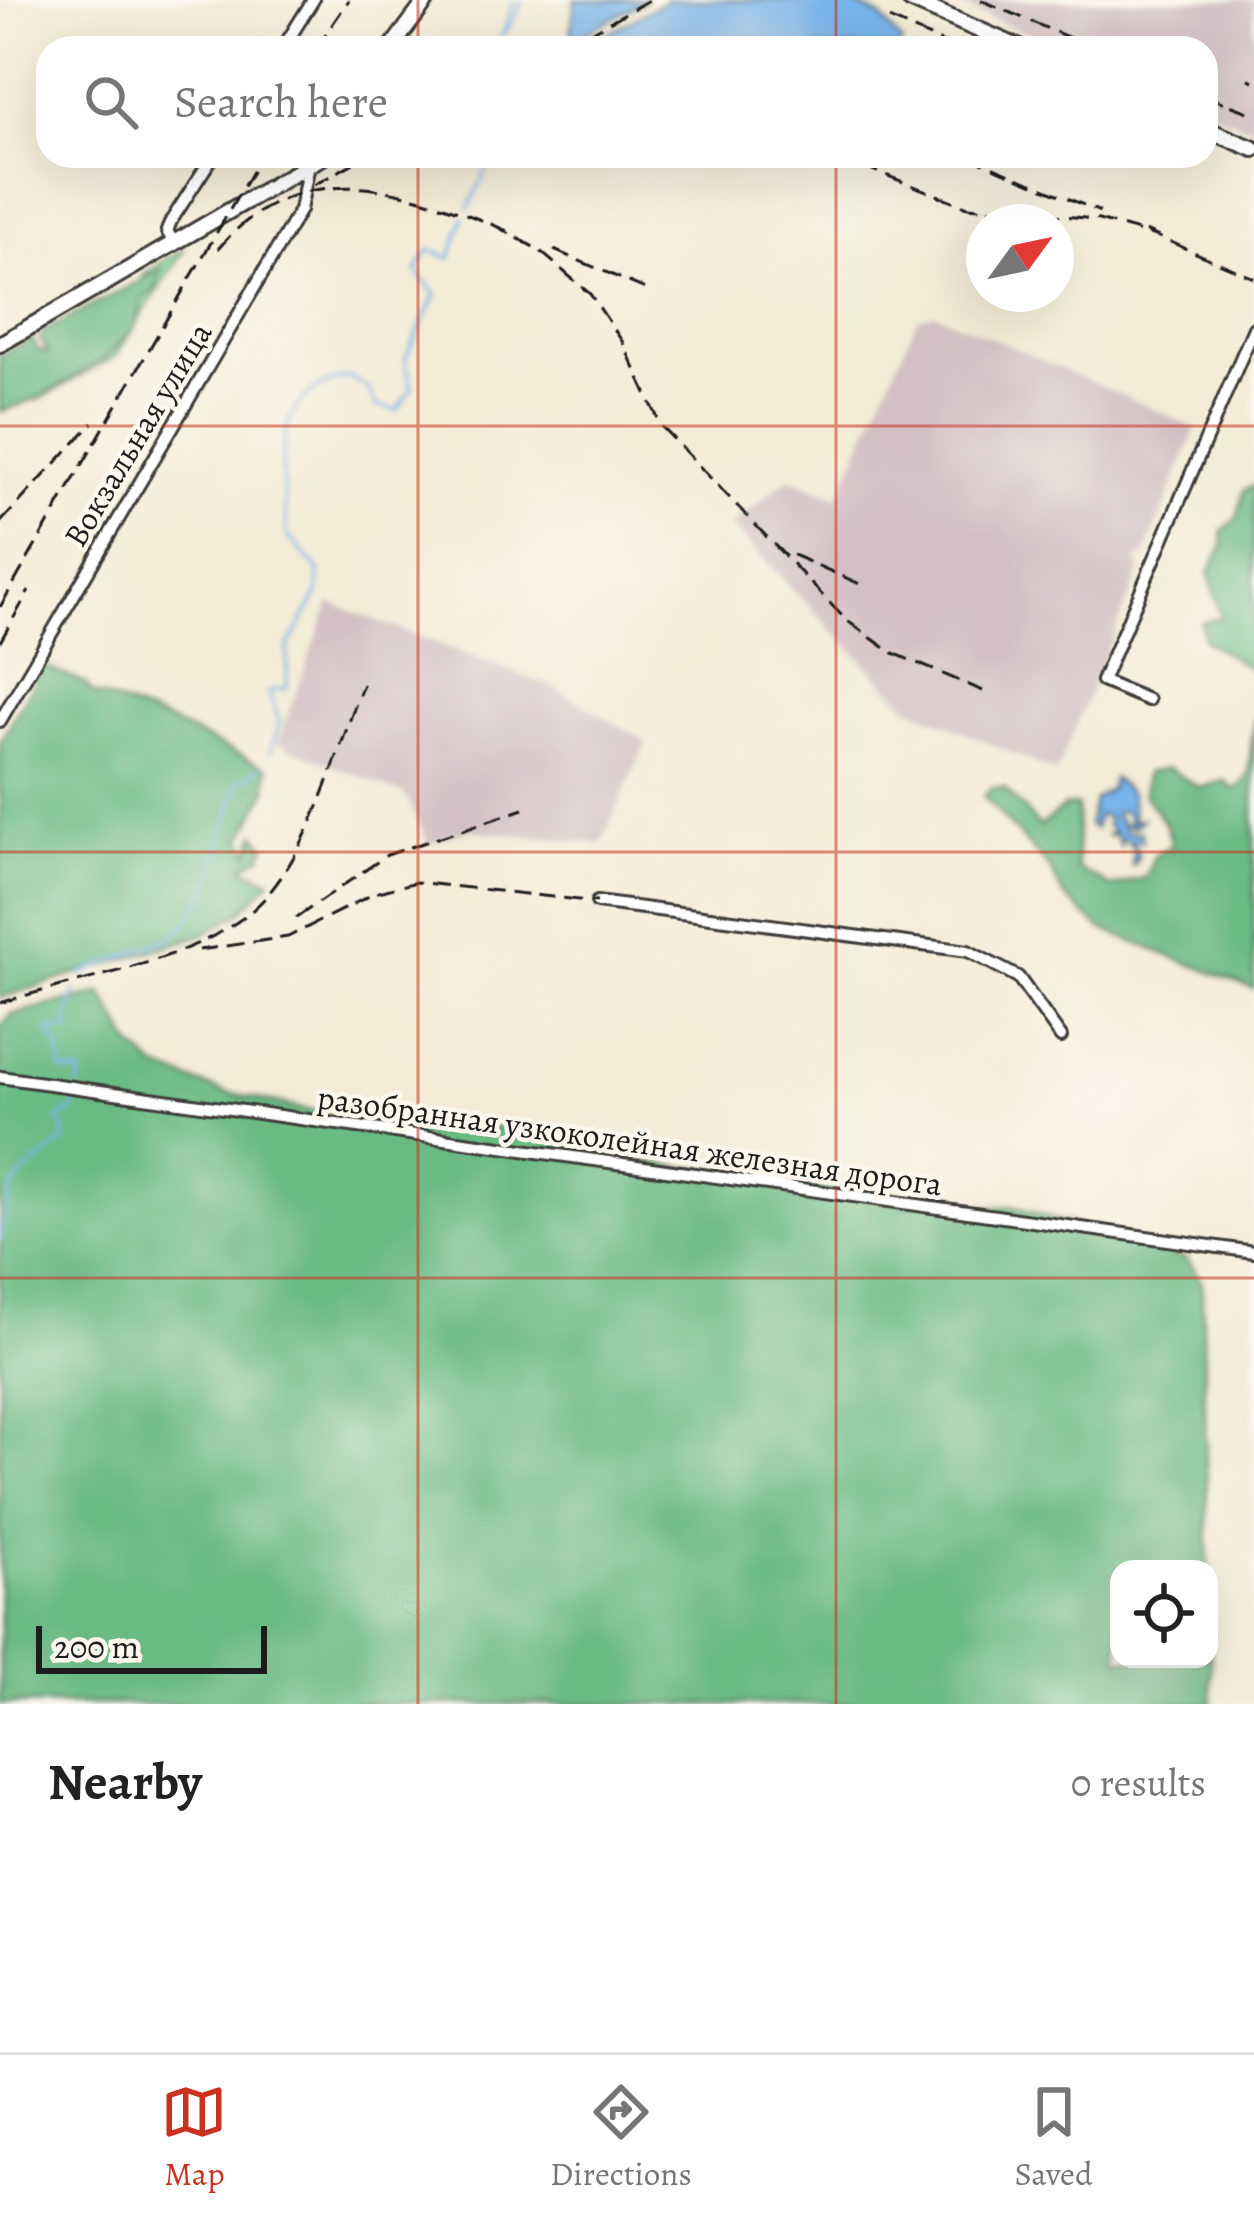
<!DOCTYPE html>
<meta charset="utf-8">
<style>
:root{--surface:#fff;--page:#f6f6f6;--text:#222;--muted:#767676;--line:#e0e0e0;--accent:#c8321e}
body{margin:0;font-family:Alegreya,serif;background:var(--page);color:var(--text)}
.controls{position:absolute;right:36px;bottom:36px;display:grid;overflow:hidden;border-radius:24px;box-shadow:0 12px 48px #0002}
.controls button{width:108px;height:108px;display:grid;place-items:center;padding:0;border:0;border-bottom:3px solid var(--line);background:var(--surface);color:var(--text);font:60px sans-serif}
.compass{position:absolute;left:966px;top:204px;width:108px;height:108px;border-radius:50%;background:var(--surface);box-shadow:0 12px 48px #0002;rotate:57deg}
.scale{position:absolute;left:36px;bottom:30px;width:231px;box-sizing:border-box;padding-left:12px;border:6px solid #1c1c1c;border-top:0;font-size:33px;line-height:42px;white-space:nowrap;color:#1c1c1c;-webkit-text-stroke:9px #fbf7ec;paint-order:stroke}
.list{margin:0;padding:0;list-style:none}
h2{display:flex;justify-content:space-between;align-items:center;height:156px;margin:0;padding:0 48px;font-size:51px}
h2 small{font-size:39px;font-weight:400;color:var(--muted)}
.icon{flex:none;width:66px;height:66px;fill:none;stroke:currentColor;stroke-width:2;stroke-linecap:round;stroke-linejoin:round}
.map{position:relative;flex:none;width:1254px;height:1704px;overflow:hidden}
.search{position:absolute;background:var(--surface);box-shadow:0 12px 48px #0002;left:36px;right:36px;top:36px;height:132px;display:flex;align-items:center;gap:30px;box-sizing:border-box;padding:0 42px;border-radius:36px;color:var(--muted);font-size:45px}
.sheet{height:348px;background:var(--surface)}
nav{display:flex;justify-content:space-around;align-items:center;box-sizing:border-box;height:168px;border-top:3px solid var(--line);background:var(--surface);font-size:33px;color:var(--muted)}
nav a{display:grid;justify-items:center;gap:6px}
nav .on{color:var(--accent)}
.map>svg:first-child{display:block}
.industrial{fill:#d2bec3}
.green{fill:#83da9d;stroke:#507b5c;stroke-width:3}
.forest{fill:#6aba84;stroke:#436b50;stroke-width:3;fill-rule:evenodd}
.water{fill:#79b4ea;stroke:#4a6883;stroke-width:3}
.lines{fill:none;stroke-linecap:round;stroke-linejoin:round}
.stream{stroke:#79b4ea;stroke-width:3}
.minor-casing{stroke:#3c3b38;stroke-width:16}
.major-casing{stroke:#3c3b38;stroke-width:20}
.minor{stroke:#fff;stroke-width:10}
.major{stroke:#fff;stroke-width:14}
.rail{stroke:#1c1c1c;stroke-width:3;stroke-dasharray:18 9;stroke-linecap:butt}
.grid{fill:none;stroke:#c8321e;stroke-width:3;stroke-opacity:0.55}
.labels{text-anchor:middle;stroke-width:9;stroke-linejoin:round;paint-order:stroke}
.street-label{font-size:33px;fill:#1c1c1c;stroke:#fbf7ec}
</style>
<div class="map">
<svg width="1254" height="1704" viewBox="0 0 1254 1704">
<rect width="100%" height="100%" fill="#fbf7ec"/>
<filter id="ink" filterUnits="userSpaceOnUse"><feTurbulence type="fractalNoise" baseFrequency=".00833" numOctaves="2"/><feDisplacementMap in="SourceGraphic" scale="24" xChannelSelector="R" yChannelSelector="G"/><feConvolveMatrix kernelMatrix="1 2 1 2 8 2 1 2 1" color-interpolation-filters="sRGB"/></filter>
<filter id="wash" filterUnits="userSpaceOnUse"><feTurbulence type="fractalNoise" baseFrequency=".004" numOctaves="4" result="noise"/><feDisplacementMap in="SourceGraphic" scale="48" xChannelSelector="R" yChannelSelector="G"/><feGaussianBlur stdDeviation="2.7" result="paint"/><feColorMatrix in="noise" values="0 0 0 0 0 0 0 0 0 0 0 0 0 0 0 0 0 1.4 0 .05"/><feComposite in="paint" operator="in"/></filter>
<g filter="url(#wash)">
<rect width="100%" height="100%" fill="#f3ebd5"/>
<path class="industrial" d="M949,0h305v129l-48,-20v-61h-144z
M935,313l261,115 -52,129h-8l4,15 -84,201 -148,-66 -177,-181 57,-48 50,19 79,-178z
M330,603l223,84 94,55 -46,102 -134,-14 -38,14 -24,-49 -128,-52z"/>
<path class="green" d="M185,248l-70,109 -78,44 89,-62 12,-18 5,-23 14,-12 -3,-13 -12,2z"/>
<path class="forest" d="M162,269l-7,21 -12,8 -8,29 -30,31 -68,41 -37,13v-57l32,-17 7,13 9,2 -8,-15 4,-7z
M1254,486v185l-50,-31 -3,-18 20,-4 -12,-46 14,-25 -1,-15 15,-14 7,-28z
M43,666l43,18 6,9 75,28 101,47 -1,22 -24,48 7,16 6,-21 10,13 -5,11 -18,10 28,13 -30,32 -39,23 -202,63v-256z
M1254,717v272l-153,-60 -38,-34 -12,-25 -67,-73 7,-9h13l36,39 25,-21h12v62l34,19 35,-10 8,-21 18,-11 -6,-20 -23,-32 3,-20 22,-5 32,20 26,-8 4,8 9,-1 9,-11z
M102,993l30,52 25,23 66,24 108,23 163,12 143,33 151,22 193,25 32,-1 174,53 15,23 10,422h-1212v-677l12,-13zM1119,1569h90v90h-90z"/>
<path class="water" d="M575,0h72l-69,37 -7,-6z
M667,0h177l36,16 22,27 -2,5h-318z
M1113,778l18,16 2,26 9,-1 -9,9 -8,-5 6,-1 -8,-12 -9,4 14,19 13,-1 1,9h-10l7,15 -7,11 2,-19 -12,-11 -2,9 -5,-12 -9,2 7,-5 -7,-6 2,-7 -10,-3 -4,14 -6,-4 6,-25 15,-10z"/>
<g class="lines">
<path class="stream" d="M507,31l16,-31
M498,48l16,-48
M469,208l24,-52
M270,752l10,-30 -12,-30 19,-4 1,-40 30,-55 1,-23 -32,-35c-4,-70 -22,-140 62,-158l19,11 8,18 22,4 14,-22 -7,-29 31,-64 -20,-24 13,-21 22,8 13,-41
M79,975l95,-38 20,-24 15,-25 29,-105 24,-16
M75,992l-9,29 6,9h-24l11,17 3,24 19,3 -2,12
M0,1240c10,-67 16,-57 63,-99l1,-14 -7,-7 16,-10 5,-15"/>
</g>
</g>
<g filter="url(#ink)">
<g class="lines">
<g class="minor-casing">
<path id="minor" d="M283,48l30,-48
M174,243l-7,-12 4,-10 42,-65
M1148,700l-46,-19 152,-353
M0,721l300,-511 8,-40
M597,902l371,49 50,26 43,60
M0,1077l1254,175"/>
</g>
<g class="major-casing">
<path id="major" d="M910,0l110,48
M391,48l36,-48
M1206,129l48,20
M0,344l324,-188"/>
</g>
<use href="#minor" class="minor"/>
<use href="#major" class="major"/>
<path class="rail" d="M981,0l112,48
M889,19l66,29
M316,48l33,-48
M562,48l87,-48
M1249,79l5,2
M1206,96l48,18
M836,156l132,51 127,12 61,17
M968,156l132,56
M314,185l52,-29
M494,225l45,25 51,44 32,47 40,86 184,193 45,32 92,39
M1145,231l109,47
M218,249c83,-99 194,-59 292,-17
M554,250l96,41
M0,523l93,-100
M793,555l67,29
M0,607l261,-451
M0,642l29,-51
M296,918l91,-63 137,-46
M199,950l89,-13 87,-44 41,-11 181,20
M0,1003c78,-25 206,-42 263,-103 51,-56 73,-147 100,-216"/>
</g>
</g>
<path class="grid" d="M418,0v48M836,0v48M418,156v1548M836,156v1548M0,426h1254M0,852h1254M0,1278h1254"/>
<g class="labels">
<g class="street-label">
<text transform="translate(137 434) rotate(-59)" y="12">Вокзальная улица</text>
<text transform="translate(630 1140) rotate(8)" y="12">разобранная узкоколейная железная дорога</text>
</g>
</g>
</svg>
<div class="controls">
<button><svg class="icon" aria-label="locate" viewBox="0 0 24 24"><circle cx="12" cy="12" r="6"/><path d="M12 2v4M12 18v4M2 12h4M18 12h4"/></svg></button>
</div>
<svg class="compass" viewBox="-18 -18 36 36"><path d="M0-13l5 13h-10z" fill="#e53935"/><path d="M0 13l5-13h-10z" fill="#767676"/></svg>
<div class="scale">200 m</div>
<div class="search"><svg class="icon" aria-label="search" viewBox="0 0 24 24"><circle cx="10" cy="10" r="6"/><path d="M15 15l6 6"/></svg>Search here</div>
</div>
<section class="sheet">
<h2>Nearby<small>0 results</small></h2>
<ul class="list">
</ul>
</section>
<nav>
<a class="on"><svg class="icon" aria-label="map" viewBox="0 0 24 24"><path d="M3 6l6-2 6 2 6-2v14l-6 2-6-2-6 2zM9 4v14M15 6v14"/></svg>Map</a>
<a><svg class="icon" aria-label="directions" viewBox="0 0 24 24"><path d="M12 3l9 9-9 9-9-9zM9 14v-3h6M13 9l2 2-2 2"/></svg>Directions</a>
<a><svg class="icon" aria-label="saved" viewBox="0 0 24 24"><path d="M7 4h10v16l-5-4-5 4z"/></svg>Saved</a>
</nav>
